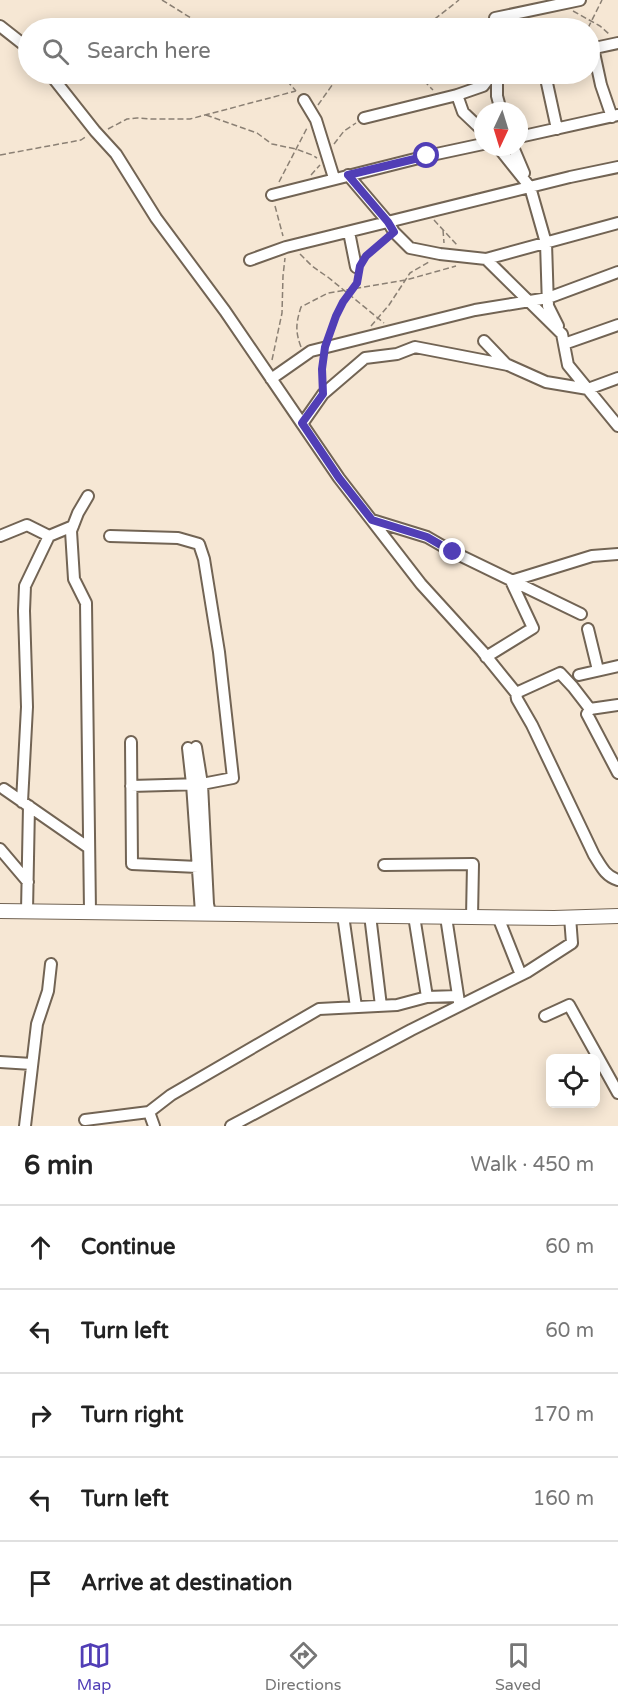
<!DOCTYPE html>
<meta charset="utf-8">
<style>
:root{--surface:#fff;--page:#f6f6f6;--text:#222;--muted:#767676;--line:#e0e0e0;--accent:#513eb6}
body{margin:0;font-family:"Varela Round",sans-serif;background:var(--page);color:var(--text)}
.controls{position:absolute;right:18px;bottom:18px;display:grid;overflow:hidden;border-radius:9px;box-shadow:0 3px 15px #0003}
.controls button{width:54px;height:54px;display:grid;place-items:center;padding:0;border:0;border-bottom:2px solid var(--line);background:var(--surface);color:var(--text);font:30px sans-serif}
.compass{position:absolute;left:474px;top:102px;width:54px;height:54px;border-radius:50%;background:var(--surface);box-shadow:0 3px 15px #0003;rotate:184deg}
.stop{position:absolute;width:18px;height:18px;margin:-14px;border:4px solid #513eb6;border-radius:50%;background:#fff}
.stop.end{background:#513eb6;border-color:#fff;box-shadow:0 2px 6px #0008}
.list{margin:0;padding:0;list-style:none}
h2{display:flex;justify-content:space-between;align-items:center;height:78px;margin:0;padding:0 24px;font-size:26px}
h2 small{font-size:20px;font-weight:400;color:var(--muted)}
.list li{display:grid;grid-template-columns:39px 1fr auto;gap:18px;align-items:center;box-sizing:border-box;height:84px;padding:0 24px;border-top:2px solid var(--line)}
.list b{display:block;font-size:22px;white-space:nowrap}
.list em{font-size:20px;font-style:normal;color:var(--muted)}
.icon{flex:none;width:33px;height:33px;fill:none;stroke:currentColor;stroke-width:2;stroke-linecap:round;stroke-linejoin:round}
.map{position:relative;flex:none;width:618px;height:1126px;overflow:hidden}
.search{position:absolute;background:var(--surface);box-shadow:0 3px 15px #0003;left:18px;right:18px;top:18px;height:66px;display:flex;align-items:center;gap:15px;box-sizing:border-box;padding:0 21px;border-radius:33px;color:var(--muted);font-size:22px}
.sheet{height:498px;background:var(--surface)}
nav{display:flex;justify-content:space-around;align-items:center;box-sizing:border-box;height:84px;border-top:2px solid var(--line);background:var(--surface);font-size:16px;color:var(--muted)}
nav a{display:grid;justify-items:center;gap:3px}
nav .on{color:var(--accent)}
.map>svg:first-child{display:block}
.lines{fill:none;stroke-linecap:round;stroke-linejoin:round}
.minor-casing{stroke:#726454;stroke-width:14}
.secondary-casing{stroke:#726454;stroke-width:16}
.path{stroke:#8b8074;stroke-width:1.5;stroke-dasharray:6 3;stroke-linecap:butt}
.minor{stroke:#fff;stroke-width:10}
.secondary{stroke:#fff;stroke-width:14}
.route{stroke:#513eb6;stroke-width:8}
</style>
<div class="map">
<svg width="618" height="1126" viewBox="0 0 618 1126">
<rect width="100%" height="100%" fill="#f6e7d4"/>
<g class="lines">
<g class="minor-casing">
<path id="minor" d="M495,18l85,-18
M0,26l28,22
M593,48l8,37 11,32
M590,49l28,-6
M50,74l45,57 21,23 40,64 69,93 114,167 82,106 61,67 34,42 1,6 15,26 62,130c7,11 11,21 24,25
M497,74v22l4,15
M545,74l12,55
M457,95l6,17 20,19
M304,100l12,20 18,58
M364,118l93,-23 26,-9 9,-12
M519,137l99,-22
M498,147l32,40 16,56 2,63 10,20
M513,147l11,26
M348,175l40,47 6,10 16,16 30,6 46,5 132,-36
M272,195l155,-39 56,-12
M349,232l7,35
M486,259l76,75 6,31 50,61
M250,260l36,-13 284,-70 48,-10
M484,341l23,24
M564,344l54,-19
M271,379l40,-28 164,-41 73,-12 70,-26
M302,424l21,-30 42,-36 32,-4 18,-7 93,18 38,17 42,7 30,-11
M88,496l-10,17 -7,18 3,48 12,24 4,308
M372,520l55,17 26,15 128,62
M0,536l27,-11 22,11 24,-10
M110,536l68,2 21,6 5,15 15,93 14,126 -31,6 6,120 2,9
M588,629l10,41
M486,657l47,-29 -22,-47 81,-25 26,-2
M579,675l39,-9
M516,693l44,-20 13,14 17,22
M618,705l-28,4 -3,5 31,59
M131,742l1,122 66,3
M188,748l4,36 9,129
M131,786l71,-2 -6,-37
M4,789l85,59
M22,802l5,-95 -3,-96 1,-25 24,-50
M0,849l28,33
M384,865l89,-1 -1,53
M27,911l2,-105
M343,915l13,92
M370,915l11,91
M414,916l13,81
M446,917l13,85
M498,917l23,58
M545,1016l24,-11 49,88
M0,1062l32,2
M85,1120l64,-8
M25,1126l12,-102 11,-33 3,-27
M154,1126l-5,-14 22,-17 148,-86 78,-4 30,-8 31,-1
M231,1126l180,-96 116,-58 45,-29 -2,-26"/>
</g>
<g class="secondary-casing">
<path id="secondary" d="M0,911l554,7 64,-2"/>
</g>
<path class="path" d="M162,0l45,28
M573,11l27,15 9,8
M419,28l12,-6 28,-22
M588,28l14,-28
M281,74l15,17
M418,74l3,4 12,12
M282,75l22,-1
M318,105l22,-31
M206,115l51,18 15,11 24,5 16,6 5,3
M108,129l19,-10 10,-1 14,1h39l106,-28
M334,144l10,-13 12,-8
M0,155l81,-15 6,-4
M311,175l9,-10
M279,182l28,-54
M275,206l8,30
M434,220l23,25
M443,230l1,13
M300,254l12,12 17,12 55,45
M364,259l2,-3 21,-18
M371,326l18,-21 21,-32 19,-11
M329,337c4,-11 7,-23 13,-33 5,-9 15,-16 15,-26
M301,347c-6,-16 -5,-24 0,-40l27,-14 78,-13 50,-14
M272,360l10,-47 1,-37 2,-18
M322,381l1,-22"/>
<use href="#minor" class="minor"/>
<use href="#secondary" class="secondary"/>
</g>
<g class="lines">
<path class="route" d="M427,156l-79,19 40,47 6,10 -28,24 -6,10 -3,17 -14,19 -7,14 -11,31 -3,22 1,25 -21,29 37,55 33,42 55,17 26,15"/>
</g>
</svg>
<div class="controls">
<button><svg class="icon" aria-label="locate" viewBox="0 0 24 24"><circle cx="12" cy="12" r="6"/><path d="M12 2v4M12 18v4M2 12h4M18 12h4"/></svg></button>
</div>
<svg class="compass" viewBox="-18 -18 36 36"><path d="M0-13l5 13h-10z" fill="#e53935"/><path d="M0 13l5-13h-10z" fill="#767676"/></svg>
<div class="stop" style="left:427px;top:156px"></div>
<div class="stop end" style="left:453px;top:552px"></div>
<div class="search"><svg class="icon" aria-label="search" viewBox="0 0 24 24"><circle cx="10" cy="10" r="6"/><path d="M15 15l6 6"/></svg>Search here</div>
</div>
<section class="sheet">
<h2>6 min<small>Walk · 450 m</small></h2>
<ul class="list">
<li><svg class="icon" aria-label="ahead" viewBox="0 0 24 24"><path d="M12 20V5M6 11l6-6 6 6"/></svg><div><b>Continue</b></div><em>60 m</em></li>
<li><svg class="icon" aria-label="left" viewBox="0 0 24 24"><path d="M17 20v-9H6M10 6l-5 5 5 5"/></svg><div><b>Turn left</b></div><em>60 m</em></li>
<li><svg class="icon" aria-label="right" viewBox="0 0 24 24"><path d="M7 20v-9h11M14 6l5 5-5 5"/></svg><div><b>Turn right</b></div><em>170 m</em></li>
<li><svg class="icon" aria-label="left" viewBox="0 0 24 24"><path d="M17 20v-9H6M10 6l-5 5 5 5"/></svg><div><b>Turn left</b></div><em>160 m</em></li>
<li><svg class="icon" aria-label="arrive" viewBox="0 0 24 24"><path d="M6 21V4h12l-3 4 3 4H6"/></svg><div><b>Arrive at destination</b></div></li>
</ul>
</section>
<nav>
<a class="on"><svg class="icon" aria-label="map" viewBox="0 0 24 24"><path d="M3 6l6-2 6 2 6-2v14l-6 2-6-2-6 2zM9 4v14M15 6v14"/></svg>Map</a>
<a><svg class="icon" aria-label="directions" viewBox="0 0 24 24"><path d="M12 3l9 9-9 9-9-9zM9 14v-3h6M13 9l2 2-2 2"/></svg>Directions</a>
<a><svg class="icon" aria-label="saved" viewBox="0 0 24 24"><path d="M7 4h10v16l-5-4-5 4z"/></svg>Saved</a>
</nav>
